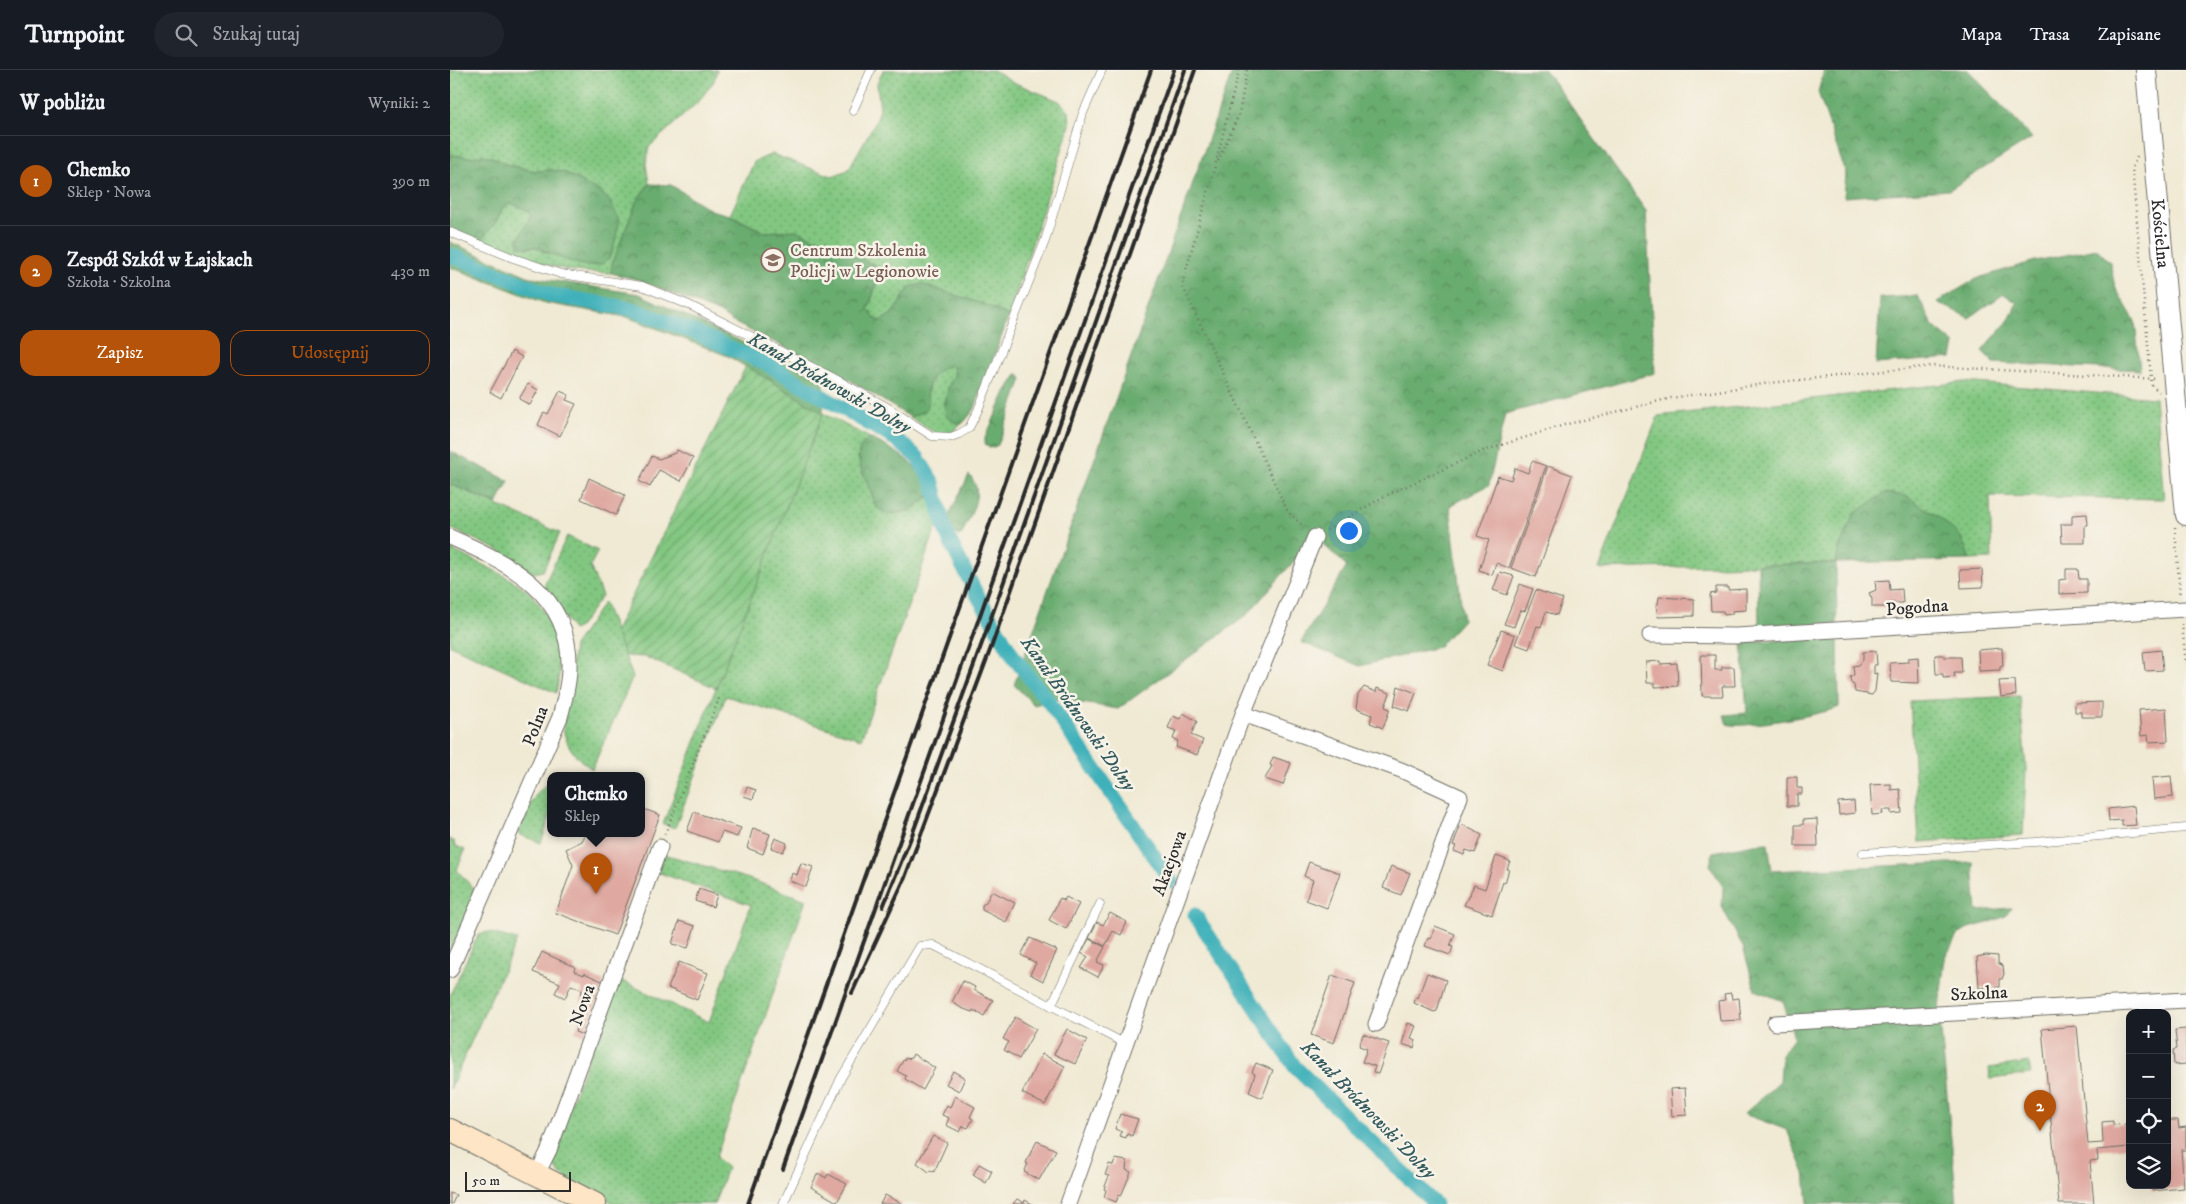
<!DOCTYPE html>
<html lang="pl">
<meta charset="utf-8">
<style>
:root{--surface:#171b24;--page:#20242c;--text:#f1f3f6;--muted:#9ea1a6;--line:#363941;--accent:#b45309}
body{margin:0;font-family:"IM FELL DW Pica",serif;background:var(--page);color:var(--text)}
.controls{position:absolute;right:15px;bottom:15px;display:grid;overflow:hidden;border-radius:10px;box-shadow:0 5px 20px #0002}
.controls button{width:45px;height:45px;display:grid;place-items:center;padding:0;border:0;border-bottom:1px solid var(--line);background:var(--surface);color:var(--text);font:25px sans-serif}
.scale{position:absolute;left:15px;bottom:12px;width:106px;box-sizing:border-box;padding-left:5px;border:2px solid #2b2b2b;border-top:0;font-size:14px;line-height:18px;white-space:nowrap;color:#2b2b2b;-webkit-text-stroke:4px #f7f3e8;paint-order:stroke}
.you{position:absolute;left:898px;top:460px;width:18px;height:18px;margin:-12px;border:4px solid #fff;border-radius:50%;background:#1a73e8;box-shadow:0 0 0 8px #1a73e833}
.badge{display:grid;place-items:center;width:32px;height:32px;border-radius:50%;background:var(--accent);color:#fff;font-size:16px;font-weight:700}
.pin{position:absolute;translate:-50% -41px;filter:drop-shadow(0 1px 2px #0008)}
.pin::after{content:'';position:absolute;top:26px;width:18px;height:15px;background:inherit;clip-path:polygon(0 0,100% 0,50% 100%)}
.popup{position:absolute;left:97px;top:702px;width:98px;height:65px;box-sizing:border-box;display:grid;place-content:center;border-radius:10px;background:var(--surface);filter:drop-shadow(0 1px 4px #0005);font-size:16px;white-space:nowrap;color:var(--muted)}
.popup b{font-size:19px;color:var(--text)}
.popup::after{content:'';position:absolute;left:50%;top:100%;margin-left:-10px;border:10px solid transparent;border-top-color:var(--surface)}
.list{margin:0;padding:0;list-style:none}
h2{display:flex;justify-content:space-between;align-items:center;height:65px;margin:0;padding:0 20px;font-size:21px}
h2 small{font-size:16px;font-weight:400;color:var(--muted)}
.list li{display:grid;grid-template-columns:32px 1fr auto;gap:15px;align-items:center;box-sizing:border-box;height:90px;padding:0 20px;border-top:1px solid var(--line)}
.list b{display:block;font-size:19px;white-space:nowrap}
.list p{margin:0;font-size:16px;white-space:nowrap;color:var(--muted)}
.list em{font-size:16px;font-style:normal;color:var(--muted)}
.actions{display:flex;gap:10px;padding:15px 20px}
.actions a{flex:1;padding:11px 0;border:1px solid var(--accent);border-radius:15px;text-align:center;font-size:18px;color:var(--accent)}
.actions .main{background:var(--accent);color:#fff}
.icon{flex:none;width:28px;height:28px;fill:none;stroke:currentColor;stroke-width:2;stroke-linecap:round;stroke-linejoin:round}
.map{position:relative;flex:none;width:1736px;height:1134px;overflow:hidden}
header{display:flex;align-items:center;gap:30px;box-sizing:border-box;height:70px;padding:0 25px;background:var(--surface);border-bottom:1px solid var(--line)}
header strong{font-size:24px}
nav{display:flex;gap:28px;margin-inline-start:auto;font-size:18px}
.search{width:350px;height:45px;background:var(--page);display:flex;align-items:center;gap:12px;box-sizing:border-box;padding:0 18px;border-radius:28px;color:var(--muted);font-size:19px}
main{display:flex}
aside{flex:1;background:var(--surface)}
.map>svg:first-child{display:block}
.grass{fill:url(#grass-dots);stroke:#567956}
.forest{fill:url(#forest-crowns);stroke:#4a6c4d}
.garden{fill:url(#garden-furrows);stroke:#567956}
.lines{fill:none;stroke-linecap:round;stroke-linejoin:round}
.canal{stroke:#41b1ba;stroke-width:15}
.building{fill:#dfa9a1}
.service-casing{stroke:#706e66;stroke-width:9}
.minor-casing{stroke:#706e66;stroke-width:17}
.tertiary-casing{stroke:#706e66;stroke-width:22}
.secondary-casing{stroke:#706e66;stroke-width:24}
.path{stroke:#706e66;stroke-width:2.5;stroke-dasharray:1 4;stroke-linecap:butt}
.service{stroke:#fff;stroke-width:8}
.minor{stroke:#fff;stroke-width:15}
.tertiary{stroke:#fff;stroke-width:20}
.secondary{stroke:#fde5c5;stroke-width:22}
.rail{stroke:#2b2b2b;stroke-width:4}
.labels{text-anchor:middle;stroke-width:5;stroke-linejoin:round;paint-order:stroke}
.street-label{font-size:18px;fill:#2b2b2b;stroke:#f7f3e8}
.education-label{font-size:18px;fill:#785e54;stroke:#f7f3e8;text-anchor:start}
.water-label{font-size:19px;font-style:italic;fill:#335a5d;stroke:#f7f3e8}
</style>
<header>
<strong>Turnpoint</strong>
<div class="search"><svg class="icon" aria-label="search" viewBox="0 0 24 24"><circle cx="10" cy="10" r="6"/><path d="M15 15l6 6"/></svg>Szukaj tutaj</div>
<nav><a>Mapa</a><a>Trasa</a><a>Zapisane</a></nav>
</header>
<main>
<aside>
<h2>W pobliżu<small>Wyniki: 2</small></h2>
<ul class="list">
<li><span class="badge">1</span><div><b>Chemko</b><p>Sklep · Nowa</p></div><em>390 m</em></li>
<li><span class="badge">2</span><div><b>Zespół Szkół w Łajskach</b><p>Szkoła · Szkolna</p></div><em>430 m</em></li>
</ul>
<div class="actions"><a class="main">Zapisz</a><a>Udostępnij</a></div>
</aside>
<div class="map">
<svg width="1736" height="1134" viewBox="0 0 1736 1134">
<defs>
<pattern id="grass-dots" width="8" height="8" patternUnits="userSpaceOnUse" patternTransform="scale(1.25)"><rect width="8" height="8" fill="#82c781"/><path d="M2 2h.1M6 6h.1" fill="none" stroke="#6ba26a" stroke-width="1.8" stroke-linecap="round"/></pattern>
<pattern id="forest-crowns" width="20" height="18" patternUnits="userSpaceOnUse" patternTransform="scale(1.25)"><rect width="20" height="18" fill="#69ac6f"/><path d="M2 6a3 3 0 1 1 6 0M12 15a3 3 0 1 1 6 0" fill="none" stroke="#578c5b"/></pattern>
<pattern id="garden-furrows" width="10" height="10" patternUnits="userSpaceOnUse" patternTransform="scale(1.25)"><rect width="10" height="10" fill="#82c781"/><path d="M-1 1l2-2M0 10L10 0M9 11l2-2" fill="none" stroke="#6ba26a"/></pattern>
</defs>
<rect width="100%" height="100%" fill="#f7f3e8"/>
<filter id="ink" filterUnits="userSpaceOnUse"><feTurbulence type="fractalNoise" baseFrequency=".02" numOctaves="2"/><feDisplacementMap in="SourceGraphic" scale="10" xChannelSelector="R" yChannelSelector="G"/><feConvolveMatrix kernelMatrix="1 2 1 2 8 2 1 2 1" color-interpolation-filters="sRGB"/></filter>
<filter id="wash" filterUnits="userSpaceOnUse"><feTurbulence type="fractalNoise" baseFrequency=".0096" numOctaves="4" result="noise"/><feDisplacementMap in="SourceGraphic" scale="20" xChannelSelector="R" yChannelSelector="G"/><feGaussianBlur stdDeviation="1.12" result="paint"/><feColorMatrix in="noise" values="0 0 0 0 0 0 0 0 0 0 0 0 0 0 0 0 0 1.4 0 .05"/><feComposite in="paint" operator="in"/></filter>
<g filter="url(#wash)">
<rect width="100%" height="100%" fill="#f0ead4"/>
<path class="grass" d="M0,0h267l-3,11 -15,20 -50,46 -3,17 3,20 -12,16 -26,73c-12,-1 -24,0 -36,-2 -32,-5 -64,-18 -94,-31l15,-18 7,-15 8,-4 16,7 4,6 -13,24 7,8 12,-1 12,7 60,-54 -9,-8 -34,-19 -14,-3 -17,1 -27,-6 -16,-8 -10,-2 -11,2 -21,-2z
M433,0h111l21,13 44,18 10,10 1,14 -61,191 -23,-11 -76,-18 -18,27 -12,7 -5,-2 -7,-9 13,-40 -97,-39 -20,1 -34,-17 24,-53 18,-8 60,22 16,-6 29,-51 3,-10 -3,-25z
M500,295l3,3 2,6 -5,8 -6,25 14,17 6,-2 -12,10 -15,2 -27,-17 15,-6c2,-19 3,-40 25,-46z
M1515,312l190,16 9,101 -174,-3 2,63 -22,1 -9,-23 -55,-41 -67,52 -3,15 -237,6 59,-153z
M373,343l47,25c-23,16 -5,35 1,55l39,18 21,-17 7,28 -77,217 -135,-43 -51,132 -12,-4z
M0,414l110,49 -17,38 -10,2 -33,-22 -50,-23z
M117,466l31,15 -8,15 12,30 -22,30 -7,4 -28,-42v-5z
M0,479c24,12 49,22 71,37 32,23 45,70 35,107l-106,-48z
M154,532l29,75 -41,92c-16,-11 -25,-21 -29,-40l11,-83z
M1570,626l6,73 -3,66 -104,7 -9,-141z
M101,712v32l-10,29 -23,-9c8,-17 14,-44 33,-52z
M0,769l5,3 -1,3 11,5 -8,20 16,18 1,10 -24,55z
M214,784l85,25 57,21 -90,257 11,11 -13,36h-98l-44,-22 -12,-8 -10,-15 68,-180 91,43 42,-117 -94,-33z
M38,862l29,8 -67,149v-94l28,-60z
M1579,992l2,12 -41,5 -1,-11z"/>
<path class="forest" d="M783,0h312l101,141 9,162 -150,41 -16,71 -39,21 13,114 -25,27 -78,19 -59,-24 46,-76 -32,-29 -68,78 -129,94 -60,-10 -24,6 -20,-20z
M1374,0h144l64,68 -83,52 -105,7 2,-23 -28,-82z
M0,85l21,2 11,-2 10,2 16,8 27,6 17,-1 14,3 34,19 9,8 11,21c-4,11 -5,27 -11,37 -13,19 -53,-2 -68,-9 -7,-4 -14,0 -22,-3l-1,-6 13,-24 -4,-6 -16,-7 -8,4 -7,15 -15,18 -7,-1 -24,-11z
M199,114l22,1 40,25 19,5 34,17 32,-2 83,37 2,3 -13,39 7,10 5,2 12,-7 18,-27 11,-3 65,21 23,11 -35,94 -10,12 -6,2 -12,-8c-3,-13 2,-31 9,-42l-2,-6 -3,-3c-12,3 -23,14 -23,27 1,8 3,12 -2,19l-15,6 -65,-40 -114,-56 -11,-8 -81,-33 -28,-7 1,-9 25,-64z
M0,172l80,35 109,17 185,86 -1,33 -95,-57 -101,-39 -82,-14 -95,-36z
M1647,179l13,13 5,25 20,34 5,49 -146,-7 -12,-12 26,-30 9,-18 -13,-9 -35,24 -32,-16 41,-24 57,-17z
M1468,226l15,30 22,18 -3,14 -76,6 4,-66z
M568,303l4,6 -1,3 -23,63c-6,3 -8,4 -13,-1v-6l21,-46z
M420,368c28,14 49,25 61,56l-21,17 -21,4 -13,-8c-3,-8 -5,-16 -8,-23 -7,-18 -18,-32 2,-46z
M0,381l59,30 -12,23 -47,-20z
M519,405c17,17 1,40 -7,59l-4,2 -9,-9 -1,-10z
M1435,423l21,3 33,21 22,20 9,23 -134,3 1,61 -78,4 -1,-63 78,-2 3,-15 15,-34z
M1388,568l1,69c-13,7 -102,23 -112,17l-3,-9 23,-2 -5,-71z
M1318,773l4,28 201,-9 4,49 34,-3 -5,8 -18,7 -20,5 -10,6 -13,24 -6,50 18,196h-149l-3,-31 -18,-43 -43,-16 36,-33 2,-27 12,-16 -11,-37 -28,-11 -12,-43 -21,-40 1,-20 -13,-22 3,-13 41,-8z"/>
<path class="garden" d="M296,296l77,47 -107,275 -71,-31 -20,-1 -10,-25z"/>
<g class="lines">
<path class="canal" d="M0,185l101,40 81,14 62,23 71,31 132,77 21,18 15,25 11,44 7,16 24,48 40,68 34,43 122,179
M745,845l100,152 140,137"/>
</g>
<g id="blocks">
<path class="building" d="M62,281l10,6 -21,41 -11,-6z
M78,314l10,6 -8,15 -11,-6z
M110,321l9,4 -3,5 10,4 -16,32 -22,-11 6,-13 4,2z
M227,380l16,8 -12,23 -22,-11 -9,17 -11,-6 13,-25 7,3 16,-6z
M1082,391l14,5 -37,102 -13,-5 -4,12 -13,-5 10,-30 -12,-4 21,-60 13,4 4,-12 13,5z
M1098,396l24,9 -36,102 -25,-9z
M139,408l36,17 -9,20 -35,-16z
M1637,444l1,11h-3v18h-23l-1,-19h11v-9z
M1532,499l1,18 -22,1 -1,-18z
M1616,499h12l1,10h8v14l-28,1v-14l7,-1z
M1050,502l14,4 -7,19 -14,-5z
M1439,510l1,10 12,-1 1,14h-13v4h-18v-8l-3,-6 7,-3 -1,-9z
M1070,514l13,5 -8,22 -5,-1 -6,17 -10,-3z
M1266,517h12v3l18,-1v21l-14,1v3l-8,1 -1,-4h-12l-1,-17 6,-1z
M1086,520l27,9 -6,16 -11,-3 -5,15 -4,-1 -8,23 -14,-5z
M1209,527l35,2v17l-36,1 -2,-12 2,-1z
M1051,560l14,5 -12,36 -16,-6z
M1552,578l1,18 -3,1v3l-21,1 -1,-21z
M1711,580l2,20 -18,1 -2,-19z
M1426,581l1,14h-3v9l3,-1 -2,18 -3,4 -17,-3 -1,-7 -3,-2 -1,-6 4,-2 -1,-9 6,-1 4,-5v-8z
M1251,585h14v15h7v-3h12l1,19h-13l1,10h-21z
M1485,585h9v2h17l1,16h-8l1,4 -12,1v-4h-7z
M1468,587l1,26 -28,-1 -1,-19 19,-1 -1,-4z
M1210,591v3l17,-1 1,23 -23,1v-4h-8l-1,-21z
M1565,610l1,15 -15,2 -2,-16z
M948,616l18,7 -7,18 -15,-5z
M914,617l12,5 1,-4 13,5 -5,14 5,2 -7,19 -13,-5 2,-8 -16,-6 2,-14z
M1652,632v15h-21v-5h-6v-9z
M1716,638l2,33 -19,1 -1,-7 -7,1 -2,-26z
M733,643l14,8 -6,14 12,5 -6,15 -21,-8 2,-6 -5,-2 3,-8 -8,-3 5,-12 7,3z
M823,687l18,6 -8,22 -18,-6 7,-13 -2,-1z
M1721,706l2,21 -19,2 -2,-21z
M1337,707h10v11h5v6h-5v12h-10z
M1441,714v6l9,-1 2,24 -11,1v-4h-9l1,4 -11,1 -2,-30z
M297,717l9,3 -3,9 -9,-3z
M1404,731l1,12 -16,2 -1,-13z
M1684,736l2,19 -14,1v-6l-13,1 -1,-12z
M191,738l19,7 -45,120 -59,-22 17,-48 -7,-16 16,-8 4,-8h55z
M244,742l47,16 -4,9 -15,-5 -4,10 -31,-11z
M1367,749l1,27h-23v-21h8v-5z
M1011,754l21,11 -7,18 -9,-3 -2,5 -10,-4 2,-5 -3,-1z
M303,758l17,6 -7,20 -16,-6z
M325,768l12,5 -4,9 -12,-4z
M1046,786l14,5 -3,8h2l-4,14 -2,-1 -11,33 -28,-10 10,-20 11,4z
M859,792l31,11 -13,35 -21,-8 7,-20 -9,-4z
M351,793l12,4 -7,20 -16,-6 2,-8 5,2z
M941,796l19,7 -9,22 -18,-7z
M249,819l18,6 -4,12 -18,-6z
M542,821l23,12 -9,19 -24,-12v-5l4,-3z
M616,827l13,7 -13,25 -17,-9 11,-22 4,3z
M660,843l17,9 -6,13 -8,-4 -8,15 -16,-8 8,-16 6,3z
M229,851l16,5 -7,22 -16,-4z
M985,856l20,8 -5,12 3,1 -3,8 -25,-9 3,-8 3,1z
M580,868l27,12 -14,31 -13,-7 6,-11 -15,-8z
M639,869l16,8 -8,15 7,3 -6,12 -17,-9 7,-11 -7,-4z
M92,882l33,15 -1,4 10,4v-2l20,9 -20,53 -9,-3 8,-21 -2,-1 1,-21 -11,-4 -6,13 -10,-5 5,-10 -27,-11z
M1536,885l12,1v7l5,3 1,8 -2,5h-2v8l-21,1 -2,-31z
M229,892l29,11 -11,27 -29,-12z
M977,903l19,7 -9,31 -3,1 -20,-9 2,-6 2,1z
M882,905l23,8 -21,60 -23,-8z
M513,911l12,6 -1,3 19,10 -9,16 -11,-6 -1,2 -11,-4 -9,-6z
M1281,923l1,6 7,-1 2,22 -21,1 -2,-20 7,-1 -1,-6z
M565,947l21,12 -17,30 -15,-9 5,-8 -6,-3z
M958,953l8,3 -5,12 5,2 -2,8 -12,-4z
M1627,956l11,118 15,-1 -1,-21 11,-1v4l17,-1v23l-33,3 1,10 -8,1 4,43h-35l-17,-175z
M617,959l20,11 -12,24 -21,-10z
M1736,959v35l-12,1 -1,-15 4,-1 -2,-19z
M913,964l26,9 -11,31 -5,-2 2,-6 -13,-4 5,-13 -8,-3z
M463,984l22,14 -12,22 -18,-11 1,-3 -9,-5 7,-12 7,-1z
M592,984l23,12 -20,39 -23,-12z
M806,993l17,7 -11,28 -13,-6 6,-18 -3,-2z
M503,1001l12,7 -6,13 -13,-7z
M1235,1018l2,27 -15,1 -2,-27z
M505,1026l20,11 -5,10 3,2 -5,9 -5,-2 -3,6 -14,-7 3,-7 -7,-3 5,-10 3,2z
M670,1044l18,5 -6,17 -5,-2 -1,4 -6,-2 2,-4 -7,-3z
M1717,1050h11l1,8 7,-1v23h-5l3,38 -32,3 -1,-6h16z
M483,1066l14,7 -13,29 -4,-2 -1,2 -12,-9z
M587,1071l19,9 -17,30 -15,-8 4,-8 -2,-1 3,-7z
M665,1089l12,2 -1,9 5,2 -10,24 -2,-1 -3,7 -12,-5 2,-7 -2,-1 5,-13 -4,-1 4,-11 4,1z
M529,1094l13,7 -6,12 -13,-8z
M368,1103l8,5 2,-4 19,10 -10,18 -26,-15z
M0,1123l6,2 -4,9h-2z
M435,1125l18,9h-23z
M567,1129l7,4 1,-3 7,4h-19z"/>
</g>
</g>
<g filter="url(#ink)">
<use href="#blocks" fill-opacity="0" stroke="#706e66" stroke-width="1"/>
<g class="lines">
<g class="service-casing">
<path id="service" d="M403,41l18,-41
M0,162l63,26 48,16 81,12 47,19 141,71 57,31 45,29 19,1 8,-3 10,-6 9,-18 67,-169 38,-128 19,-43
M1413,783l172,-11 151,-14
M601,936l49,-102
M333,1134l58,-126 79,-132 13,-1 191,98"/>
</g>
<g class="minor-casing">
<path id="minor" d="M0,467c59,26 122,57 119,132 0,16 -5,32 -9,48l-110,253
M1200,565l86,1 450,-27
M793,644l158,56 59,27 -84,227
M1325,953l411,-23
M87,1104l12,-24 111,-303
M618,1134l175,-490 72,-177"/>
</g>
<g class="tertiary-casing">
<g id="tertiary">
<path id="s1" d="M1696,0l40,445"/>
</g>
</g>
<g class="secondary-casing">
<path id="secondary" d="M0,1060l145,74"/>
</g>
<path class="path" d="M789,0l-24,96 -33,119 106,227 16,15
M1687,87l-5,10 19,211 1,8 7,6
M768,91l21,-47 8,-44
M1725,457l5,69
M877,460l56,-33 100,-46 81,-26 107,-27 99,-15 162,-17 225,13
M1732,554l4,40
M215,764l55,-138"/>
<use href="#service" class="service"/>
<use href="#minor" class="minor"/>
<use href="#tertiary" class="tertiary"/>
<use href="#secondary" class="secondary"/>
<path class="rail" d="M433,837l29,-72 74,-203 199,-562
M402,923l52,-113 88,-235 203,-575
M333,1099l391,-1099
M298,1134l403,-1134"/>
</g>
</g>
<defs>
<g id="university-ring" transform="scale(1.25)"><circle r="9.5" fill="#f7f3e8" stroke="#8d6e63" stroke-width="1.5"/><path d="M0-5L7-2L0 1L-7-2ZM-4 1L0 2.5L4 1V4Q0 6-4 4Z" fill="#8d6e63"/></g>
</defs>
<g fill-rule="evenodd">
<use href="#university-ring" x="323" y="190"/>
</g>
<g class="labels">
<g class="street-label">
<text dy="6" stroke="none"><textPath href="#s1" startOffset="164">Kościelna</textPath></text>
<text transform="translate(1467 537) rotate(-4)" y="6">Pogodna</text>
<text transform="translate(85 656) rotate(-69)" y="6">Polna</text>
<text transform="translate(719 793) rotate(-70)" y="6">Akacjowa</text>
<text transform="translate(1529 923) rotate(-3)" y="6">Szkolna</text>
<text transform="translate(132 935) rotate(-70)" y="6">Nowa</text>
</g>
<g class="education-label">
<text x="340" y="186">Centrum Szkolenia<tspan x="340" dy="21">Policji w Legionowie</tspan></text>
</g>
<g class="water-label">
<text transform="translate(380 312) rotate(30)" y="7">Kanał Bródnowski Dolny</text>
<text transform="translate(629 643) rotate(55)" y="7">Kanał Bródnowski Dolny</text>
<text transform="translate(919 1039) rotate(46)" y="7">Kanał Bródnowski Dolny</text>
</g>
</g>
</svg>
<div class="controls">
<button>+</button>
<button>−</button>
<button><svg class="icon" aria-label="locate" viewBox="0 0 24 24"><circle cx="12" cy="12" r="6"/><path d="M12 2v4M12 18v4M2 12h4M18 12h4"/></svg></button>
<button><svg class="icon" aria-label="layers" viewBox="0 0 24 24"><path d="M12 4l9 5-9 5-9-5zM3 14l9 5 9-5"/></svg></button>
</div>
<div class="scale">50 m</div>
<div class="you"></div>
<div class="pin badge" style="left:146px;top:824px">1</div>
<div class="popup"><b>Chemko</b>Sklep</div>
<div class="pin badge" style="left:1590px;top:1061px">2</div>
</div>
</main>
